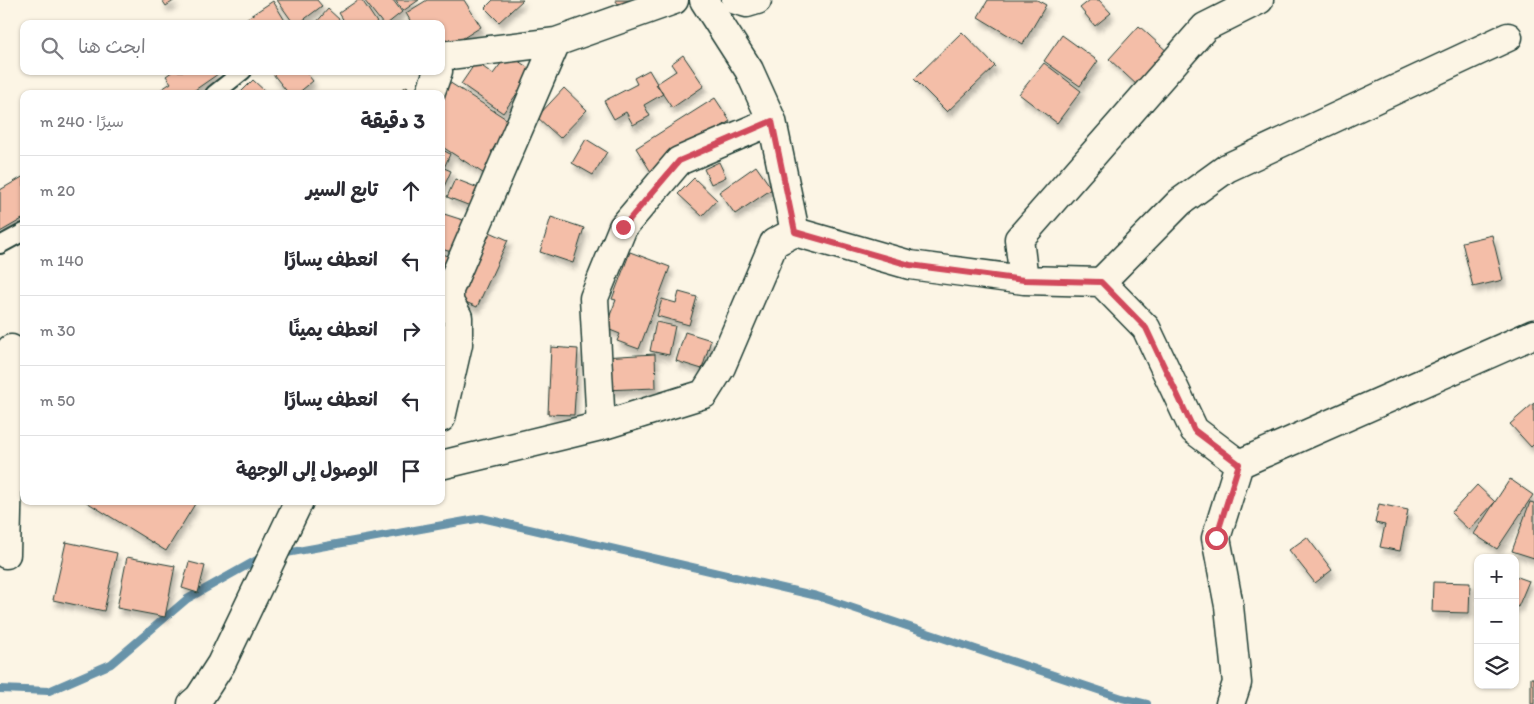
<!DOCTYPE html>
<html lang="ar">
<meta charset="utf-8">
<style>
:root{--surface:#fff;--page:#f7f7f7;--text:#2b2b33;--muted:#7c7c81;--line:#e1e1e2}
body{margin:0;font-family:Itim,"Playpen Sans Arabic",sans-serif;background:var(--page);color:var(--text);direction:rtl}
.controls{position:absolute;right:15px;bottom:15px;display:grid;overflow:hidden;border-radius:10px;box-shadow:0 1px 4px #0004}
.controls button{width:45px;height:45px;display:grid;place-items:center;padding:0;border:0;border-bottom:1px solid var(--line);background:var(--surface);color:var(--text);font:25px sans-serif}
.stop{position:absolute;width:15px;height:15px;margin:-11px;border:4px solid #d1495b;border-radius:50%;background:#fff}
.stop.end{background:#d1495b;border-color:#fff;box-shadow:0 1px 5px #0008}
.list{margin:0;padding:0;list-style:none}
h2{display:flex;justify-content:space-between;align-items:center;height:65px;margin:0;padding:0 20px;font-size:21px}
h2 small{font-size:16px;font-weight:400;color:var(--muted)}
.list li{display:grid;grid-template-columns:32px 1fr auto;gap:15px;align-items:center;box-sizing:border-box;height:70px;padding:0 20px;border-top:1px solid var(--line)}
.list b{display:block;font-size:19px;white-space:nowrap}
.list em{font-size:16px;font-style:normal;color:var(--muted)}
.icon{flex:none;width:28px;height:28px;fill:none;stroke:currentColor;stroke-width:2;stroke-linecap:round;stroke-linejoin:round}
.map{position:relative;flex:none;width:1534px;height:704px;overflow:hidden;direction:ltr}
.search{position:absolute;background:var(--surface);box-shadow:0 1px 4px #0004;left:20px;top:20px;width:425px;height:55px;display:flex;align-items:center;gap:12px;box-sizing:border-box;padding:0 18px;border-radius:10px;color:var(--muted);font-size:19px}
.panel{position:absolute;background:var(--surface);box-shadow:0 1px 4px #0004;left:20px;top:90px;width:425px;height:415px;border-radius:10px;direction:rtl}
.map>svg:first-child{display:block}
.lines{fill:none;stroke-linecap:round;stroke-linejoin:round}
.stream{stroke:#6893a9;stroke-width:8}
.building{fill:#f4bea8;stroke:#1f3d34;filter:url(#shadow)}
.lane-casing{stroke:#1f3d34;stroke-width:20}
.street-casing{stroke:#1f3d34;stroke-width:31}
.lane{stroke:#fcf5e5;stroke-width:16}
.street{stroke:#fcf5e5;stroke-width:28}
.route{stroke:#d1495b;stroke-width:6}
</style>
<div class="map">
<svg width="1534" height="704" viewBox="0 0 1534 704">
<defs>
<filter id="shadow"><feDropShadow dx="3" dy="5.5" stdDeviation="2.5" flood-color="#0004"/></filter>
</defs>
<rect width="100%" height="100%" fill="#fcf5e5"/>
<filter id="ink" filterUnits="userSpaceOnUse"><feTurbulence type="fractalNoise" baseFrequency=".02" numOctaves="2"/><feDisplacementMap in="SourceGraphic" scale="10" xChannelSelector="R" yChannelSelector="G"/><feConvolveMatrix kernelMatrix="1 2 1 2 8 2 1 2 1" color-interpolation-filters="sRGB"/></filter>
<g filter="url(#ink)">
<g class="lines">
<path class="stream" d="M281,554l201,-36 335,78 305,102 25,6
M0,689l49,2 62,-27 76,-65 75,-42"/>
</g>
<path class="building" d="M162,0h13l-9,6z
M277,0h40l5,6 -24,18h-4z
M358,0h4l16,24h-32l-7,-11z
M364,0h29l9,12 -15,12h-4z
M395,0h24l-16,11z
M427,0h37l17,27 -40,25v-28h-29l-6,-11z
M493,0h30l-24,22 -14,-14z
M615,0h24l-14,12z
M988,0h49l9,5 -23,39 -45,-27z
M1090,0h9l12,13 -16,13 -15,-18z
M273,1l14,23h-49z
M328,9l13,12 -2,3h-24z
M1139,26l31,28 -31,33 -30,-28z
M962,32l33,34 -48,46 -33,-33z
M1062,35l36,26 -18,25 -36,-25z
M508,54l25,17 -30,42 -42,-29 15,-22 17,12z
M683,55l21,31 -32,22 -16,-24 20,-13 -5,-7z
M1044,63l37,28 -24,32 -38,-29z
M649,70l14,24 -19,11 6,11 -17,9 -7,-13 -12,7 -10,-18 33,-17 -3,-6z
M173,71h43l2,3 -29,20h-35l17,-11 -5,-7z
M276,71h29l8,10 -16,13h-8l-16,-20z
M253,80l15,14h-25l-2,-2z
M449,82l62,40 -20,30 7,5 -12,18 -45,-29v-52z
M407,86l5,8h-17z
M564,88l23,22 -27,28 -23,-21z
M715,98l15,23 -79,51 -15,-24z
M586,139l21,13 -14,23 -21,-12z
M441,149l9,5 -6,14 7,3 -9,20z
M719,162l7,15 -15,7 -7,-15z
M756,166l16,23 -37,25 -16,-22z
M24,176v42l-24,14v-42z
M694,178l23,22 -15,16 -24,-22z
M455,179l26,10 -8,18 -26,-10z
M441,213l28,9 -10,32 -18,-5z
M551,217l33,11 -11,35 -33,-11z
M483,229l25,11 -31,67 -25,-11z
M1492,235l11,45 -30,7 -11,-45z
M630,252l40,15 -31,82 -22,-8 3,-7 -15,-6 11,-28 -4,-1z
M441,253l16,7 -16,31z
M679,292l18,5 -8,28 -32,-9 5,-17 14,4z
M441,318l8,1 -1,23h-7z
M656,322l19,4 -6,29 -19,-4z
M685,332l26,8 -9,29 -26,-8z
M551,347l27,2 -4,66 -26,-1z
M655,354l1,34 -53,2 -1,-33z
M1534,403v41l-3,3 -21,-23z
M1510,479l23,16 -36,54 -23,-15z
M1477,485l18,17 -26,28 -18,-17z
M85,501h105l5,3 -29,47z
M1530,502l4,1v55l-22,-7z
M1379,504l29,6 -8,41 -20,-4 5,-22 -10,-2z
M1307,537l25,33 -17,13 -26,-33z
M66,542l51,11 -13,58 -51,-11z
M127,557l48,9 -10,51 -48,-9z
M189,562l16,4 -7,27 -16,-5z
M1515,576l14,5 -11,26 -3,-1z
M1433,582l37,1 -1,30 -37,-1z
M1531,678h3v26h-3z"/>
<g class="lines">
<g class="lane-casing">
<path id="lane" d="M214,94l29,-23
M0,245l24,-13"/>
</g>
<g class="street-casing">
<path id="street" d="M704,0l45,70 23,51 23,111
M736,0l11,3 10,-3
M441,56l115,-14 118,-42
M430,94l8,-23
M1024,280l-5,-41 186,-212 54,-27
M1101,282l79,-80 47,-34 281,-131
M441,418l17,-74v-27l-9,-15v-12l107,-248
M601,426l-7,-128 29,-71 56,-66 93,-40
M441,465l160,-39 103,-32 17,-27 53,-124 21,-11 115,33 114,15 77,2 45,46 48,102 45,34
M6,554l5,-205
M192,704l7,-6 22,-34 78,-163
M1230,704l7,-21 -8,-77 -13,-68 23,-74 295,-130"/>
</g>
<use href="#lane" class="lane"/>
<use href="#street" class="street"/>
</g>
</g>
<g class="lines" filter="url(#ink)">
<path class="route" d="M623,227l56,-66 93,-40 23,111 115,33 114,15 77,2 45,46 48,102 45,34 -23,74"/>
</g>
</svg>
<div class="controls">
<button>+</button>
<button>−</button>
<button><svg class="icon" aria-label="layers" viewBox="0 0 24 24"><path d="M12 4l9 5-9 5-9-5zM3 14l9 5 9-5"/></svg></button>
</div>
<div class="stop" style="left:1216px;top:538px"></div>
<div class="stop end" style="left:623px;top:227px"></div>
<div class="search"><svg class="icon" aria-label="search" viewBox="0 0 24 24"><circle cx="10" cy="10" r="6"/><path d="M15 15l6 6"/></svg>ابحث هنا</div>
<section class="panel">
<h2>3 دقيقة<small>سيرًا · 240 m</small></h2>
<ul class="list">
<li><svg class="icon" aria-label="ahead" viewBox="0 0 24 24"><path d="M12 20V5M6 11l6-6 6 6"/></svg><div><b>تابع السير</b></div><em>20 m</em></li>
<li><svg class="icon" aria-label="left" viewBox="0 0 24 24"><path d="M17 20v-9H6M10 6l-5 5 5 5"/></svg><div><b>انعطف يسارًا</b></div><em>140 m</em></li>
<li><svg class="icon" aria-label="right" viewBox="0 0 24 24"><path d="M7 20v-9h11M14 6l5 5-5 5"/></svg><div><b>انعطف يمينًا</b></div><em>30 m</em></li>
<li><svg class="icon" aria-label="left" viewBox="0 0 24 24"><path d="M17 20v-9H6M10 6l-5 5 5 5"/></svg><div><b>انعطف يسارًا</b></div><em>50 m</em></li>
<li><svg class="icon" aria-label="arrive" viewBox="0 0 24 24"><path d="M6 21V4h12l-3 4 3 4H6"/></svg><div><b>الوصول إلى الوجهة</b></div></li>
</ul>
</section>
</div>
